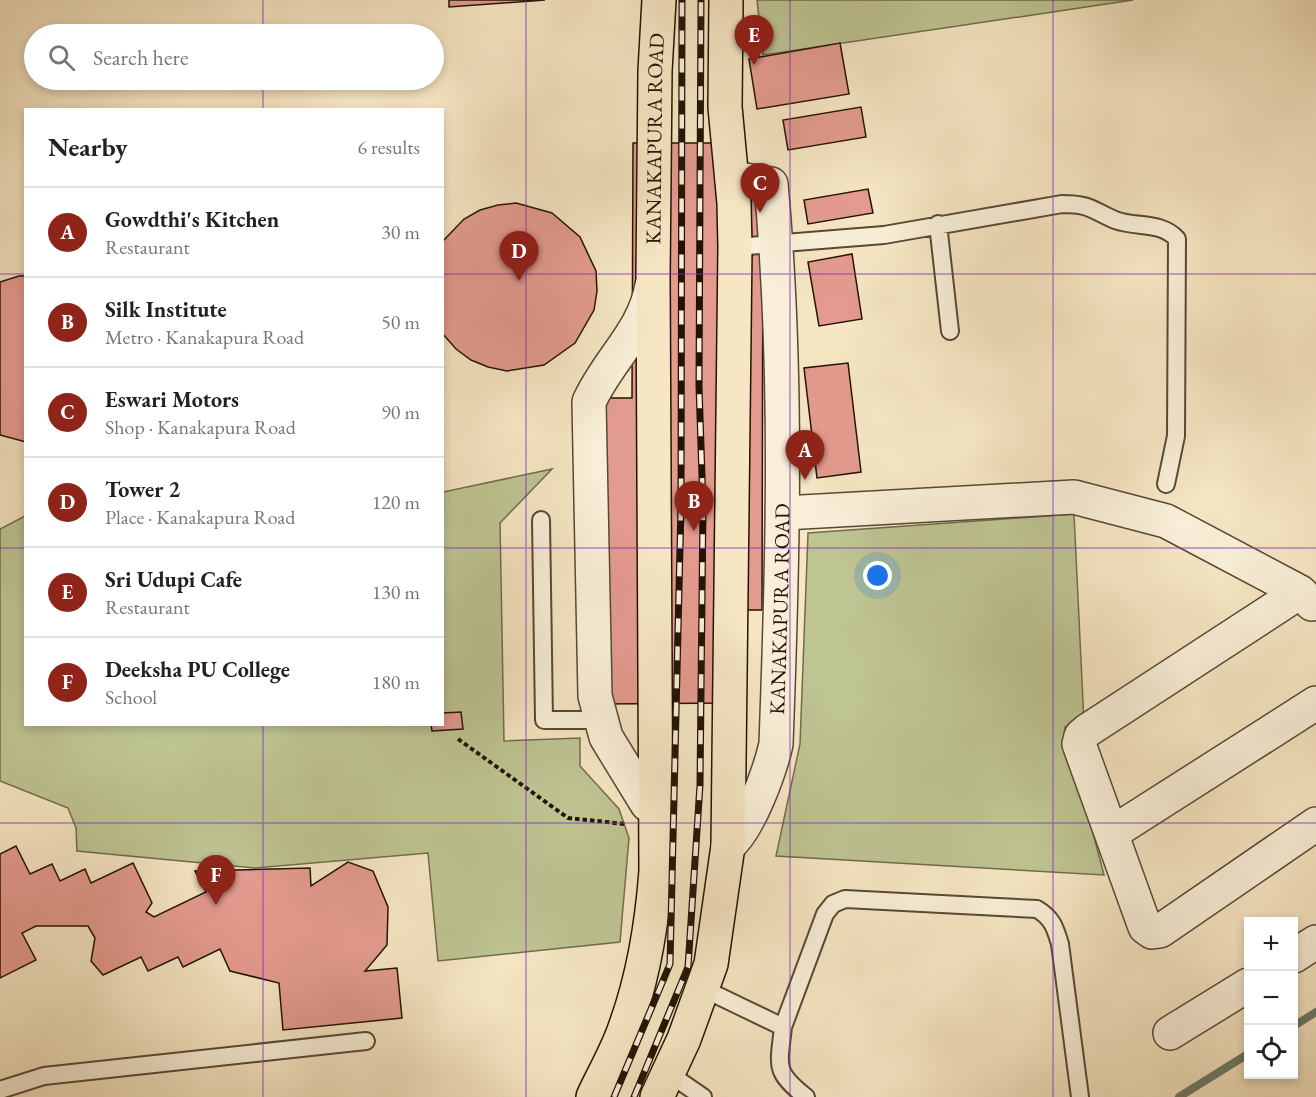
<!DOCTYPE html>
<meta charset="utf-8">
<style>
:root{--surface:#fff;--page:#f2f2f2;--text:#222;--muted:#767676;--line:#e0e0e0;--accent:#8f2418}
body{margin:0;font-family:"EB Garamond",serif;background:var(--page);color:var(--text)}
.controls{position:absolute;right:18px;bottom:18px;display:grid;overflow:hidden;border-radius:0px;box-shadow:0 3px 9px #0003}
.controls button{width:54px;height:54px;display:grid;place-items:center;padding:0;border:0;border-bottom:2px solid var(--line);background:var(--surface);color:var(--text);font:30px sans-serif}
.you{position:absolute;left:878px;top:576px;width:21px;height:21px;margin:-15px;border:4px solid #fff;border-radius:50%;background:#1a73e8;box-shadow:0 0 0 9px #1a73e833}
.badge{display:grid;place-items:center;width:39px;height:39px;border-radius:50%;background:var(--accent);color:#fff;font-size:20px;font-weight:700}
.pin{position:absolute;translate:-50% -50px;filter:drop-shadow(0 2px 3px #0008)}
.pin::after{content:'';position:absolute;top:32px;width:21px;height:18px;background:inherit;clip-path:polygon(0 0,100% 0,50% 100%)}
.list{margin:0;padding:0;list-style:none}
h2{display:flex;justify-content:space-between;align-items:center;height:78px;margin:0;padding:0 24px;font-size:26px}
h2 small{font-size:20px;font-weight:400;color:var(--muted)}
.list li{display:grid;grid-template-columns:39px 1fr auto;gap:18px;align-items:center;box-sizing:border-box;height:90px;padding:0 24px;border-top:2px solid var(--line)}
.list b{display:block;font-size:22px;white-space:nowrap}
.list p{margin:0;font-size:20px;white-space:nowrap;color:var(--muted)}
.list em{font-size:20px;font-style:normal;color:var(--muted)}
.icon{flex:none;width:33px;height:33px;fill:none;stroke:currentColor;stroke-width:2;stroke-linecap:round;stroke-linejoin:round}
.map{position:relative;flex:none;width:1316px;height:1097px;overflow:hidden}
.search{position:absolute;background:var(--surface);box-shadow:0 3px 9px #0003;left:24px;top:24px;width:420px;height:66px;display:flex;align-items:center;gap:15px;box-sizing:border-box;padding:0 21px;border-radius:33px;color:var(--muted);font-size:22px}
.panel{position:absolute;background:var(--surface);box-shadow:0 3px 9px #0003;left:24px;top:108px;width:420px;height:618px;border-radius:0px}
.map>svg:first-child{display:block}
.green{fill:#bec492;stroke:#706c4c;stroke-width:1.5}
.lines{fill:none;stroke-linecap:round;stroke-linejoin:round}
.stream{stroke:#6c7b6a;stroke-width:8}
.building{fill:#e49b8f;stroke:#221305;stroke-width:1.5}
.service-casing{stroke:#574834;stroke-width:20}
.minor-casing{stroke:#574834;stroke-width:36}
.tertiary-casing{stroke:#574834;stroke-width:36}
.trunk-casing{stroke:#221305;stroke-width:36}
.path{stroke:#221305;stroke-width:4;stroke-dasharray:4.5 3;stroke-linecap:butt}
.service{stroke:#f9efd8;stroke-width:16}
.minor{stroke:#f9efd8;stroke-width:33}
.tertiary{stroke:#f9efd8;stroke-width:33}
.trunk{stroke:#f6e6c3;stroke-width:33}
.rail-casing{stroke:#221305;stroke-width:7}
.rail{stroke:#f9efd8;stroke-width:4.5;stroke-dasharray:14;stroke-linecap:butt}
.grid{fill:none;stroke:#7b2cbf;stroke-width:1.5;stroke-opacity:0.55}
.labels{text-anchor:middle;stroke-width:5;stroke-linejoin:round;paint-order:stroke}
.street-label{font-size:21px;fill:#221305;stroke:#f9efd8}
</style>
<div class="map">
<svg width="1316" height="1097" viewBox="0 0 1316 1097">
<rect width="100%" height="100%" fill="#f6e6c3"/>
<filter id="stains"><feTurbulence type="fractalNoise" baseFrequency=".00333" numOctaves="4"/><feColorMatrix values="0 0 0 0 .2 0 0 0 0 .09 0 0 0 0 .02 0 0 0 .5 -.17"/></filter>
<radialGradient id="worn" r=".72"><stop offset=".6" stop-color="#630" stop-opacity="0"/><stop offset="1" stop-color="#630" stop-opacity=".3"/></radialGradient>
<path class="green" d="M757,0h376l-370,55z
M552,469l-52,54 4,218 76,-3v28l39,43 10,29 -9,104 -182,19 -10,-108 -173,15 -178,-17 -1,-23 -8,-20 -68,-27v-252l25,-13 1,208h416l1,-232z
M1074,514l10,209 -19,4 39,148 -328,-19 24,-112 8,-211z"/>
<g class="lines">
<path class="stream" d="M1294,1026l22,-14
M1179,1097l69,-43"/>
</g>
<path class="building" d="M449,0h96l-96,7z
M840,43l9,51 -92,15 -8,-50z
M861,107l5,30 -78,13 -5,-30z
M633,143h91l39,54 -1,413h-32v93l-128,1 1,-306h29z
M868,189l5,24 -65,11 -4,-24z
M516,203l36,10 28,24 16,34 1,20 -3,19 -19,33 -31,22 -37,6 -19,-4 -17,-7 -15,-11 -14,-16v-91l22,-23 16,-9 18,-5z
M852,254l10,65 -43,7 -11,-64z
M19,276h7v166l-26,-7v-153z
M848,363l13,109 -44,6 -13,-110z
M461,712l2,17 -31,2 -1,-7h11v-11z
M16,846l14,28 22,-10 8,17 25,-12 6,14 42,-20 19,40 -6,9 8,5 52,-25 -11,-21 115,-3 1,18 37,-24 25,9 15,36 -1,38 -22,26 32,-3 5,50 -119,12 -4,-47 -49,-12 -10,-22 -37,18 -5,-10 -30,14 -7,-14 -38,18 -12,-14 4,-23 -7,-12h-52l-14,7 14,27 -36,18v-124z"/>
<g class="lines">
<g class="service-casing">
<path id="service" d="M938,224l12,107
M735,247l149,-12 178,-31c29,0 29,6 53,16 21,8 46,1 62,19l-1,197 -10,48
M541,520l3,200h55
M702,988l81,39c-4,39 -10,44 23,70
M783,1027l42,-113 8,-10 12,-5 192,10c15,9 18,18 23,35l20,153
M668,1073l35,24
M0,1090l44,-14 322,-35"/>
</g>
<g class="minor-casing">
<path id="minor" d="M784,513l290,-16 92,24 134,71 12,12
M1300,592l-212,138 -7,6 -2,8 66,183 7,5 8,-1 156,-107
M1112,833l204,-130
M1294,956l22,-14
M1170,1033l78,-48"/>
</g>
<g class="tertiary-casing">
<g id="tertiary">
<path d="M652,285c-7,46 -45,76 -63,117l6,294 11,41 41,67h7"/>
<path id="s1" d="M728,846c21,-17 42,-75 48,-102 7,-187 12,-373 -5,-560l-39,-6"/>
</g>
</g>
<g class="trunk-casing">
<g id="trunk">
<path id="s2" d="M593,1097c11,-24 25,-47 33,-72 18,-50 26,-101 30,-154l-3,-594 2,-206 4,-71"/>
<path d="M657,1097l27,-58 27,-75 17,-118 7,-599 -1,-44 -9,-96 1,-107"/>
</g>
</g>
<path class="path" d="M458,739l110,79 57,6"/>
<use href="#service" class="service"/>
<use href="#minor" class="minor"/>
<use href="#tertiary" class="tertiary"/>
<use href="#trunk" class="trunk"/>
<g class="rail-casing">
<path id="rail" d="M614,1097l56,-133 11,-458 1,-506
M634,1097l54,-130 12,-182 3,-279 -4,-120 2,-386"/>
</g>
<use href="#rail" class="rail"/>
</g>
<path class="grid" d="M263,0v34M526,0v1097M790,0v1097M1053,0v1097M263,80v30M0,274h26M442,274h874M0,548h26M442,548h874M263,724v373M0,823h1316"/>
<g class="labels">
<g class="street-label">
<text dy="7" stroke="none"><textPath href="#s2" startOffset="969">KANAKAPURA ROAD</textPath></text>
<text dy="7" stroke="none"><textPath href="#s1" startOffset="249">KANAKAPURA ROAD</textPath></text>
</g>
</g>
<rect width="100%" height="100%" filter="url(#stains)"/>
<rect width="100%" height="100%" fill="url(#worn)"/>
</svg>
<div class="controls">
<button>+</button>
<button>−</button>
<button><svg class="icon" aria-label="locate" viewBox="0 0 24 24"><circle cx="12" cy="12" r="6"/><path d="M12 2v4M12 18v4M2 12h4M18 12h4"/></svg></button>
</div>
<div class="you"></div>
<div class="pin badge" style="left:805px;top:480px">A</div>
<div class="pin badge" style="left:694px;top:531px">B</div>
<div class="pin badge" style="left:760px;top:213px">C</div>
<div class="pin badge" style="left:519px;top:281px">D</div>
<div class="pin badge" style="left:754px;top:65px">E</div>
<div class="pin badge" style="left:216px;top:905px">F</div>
<div class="search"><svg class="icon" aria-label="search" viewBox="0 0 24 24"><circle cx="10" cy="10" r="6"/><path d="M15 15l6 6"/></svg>Search here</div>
<section class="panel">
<h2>Nearby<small>6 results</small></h2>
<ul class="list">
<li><span class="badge">A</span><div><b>Gowdthi's Kitchen</b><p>Restaurant</p></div><em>30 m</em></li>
<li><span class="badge">B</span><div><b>Silk Institute</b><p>Metro · Kanakapura Road</p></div><em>50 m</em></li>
<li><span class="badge">C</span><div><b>Eswari Motors</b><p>Shop · Kanakapura Road</p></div><em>90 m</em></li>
<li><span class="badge">D</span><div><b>Tower 2</b><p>Place · Kanakapura Road</p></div><em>120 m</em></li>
<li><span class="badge">E</span><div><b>Sri Udupi Cafe</b><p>Restaurant</p></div><em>130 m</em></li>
<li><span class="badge">F</span><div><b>Deeksha PU College</b><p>School</p></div><em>180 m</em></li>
</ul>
</section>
</div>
